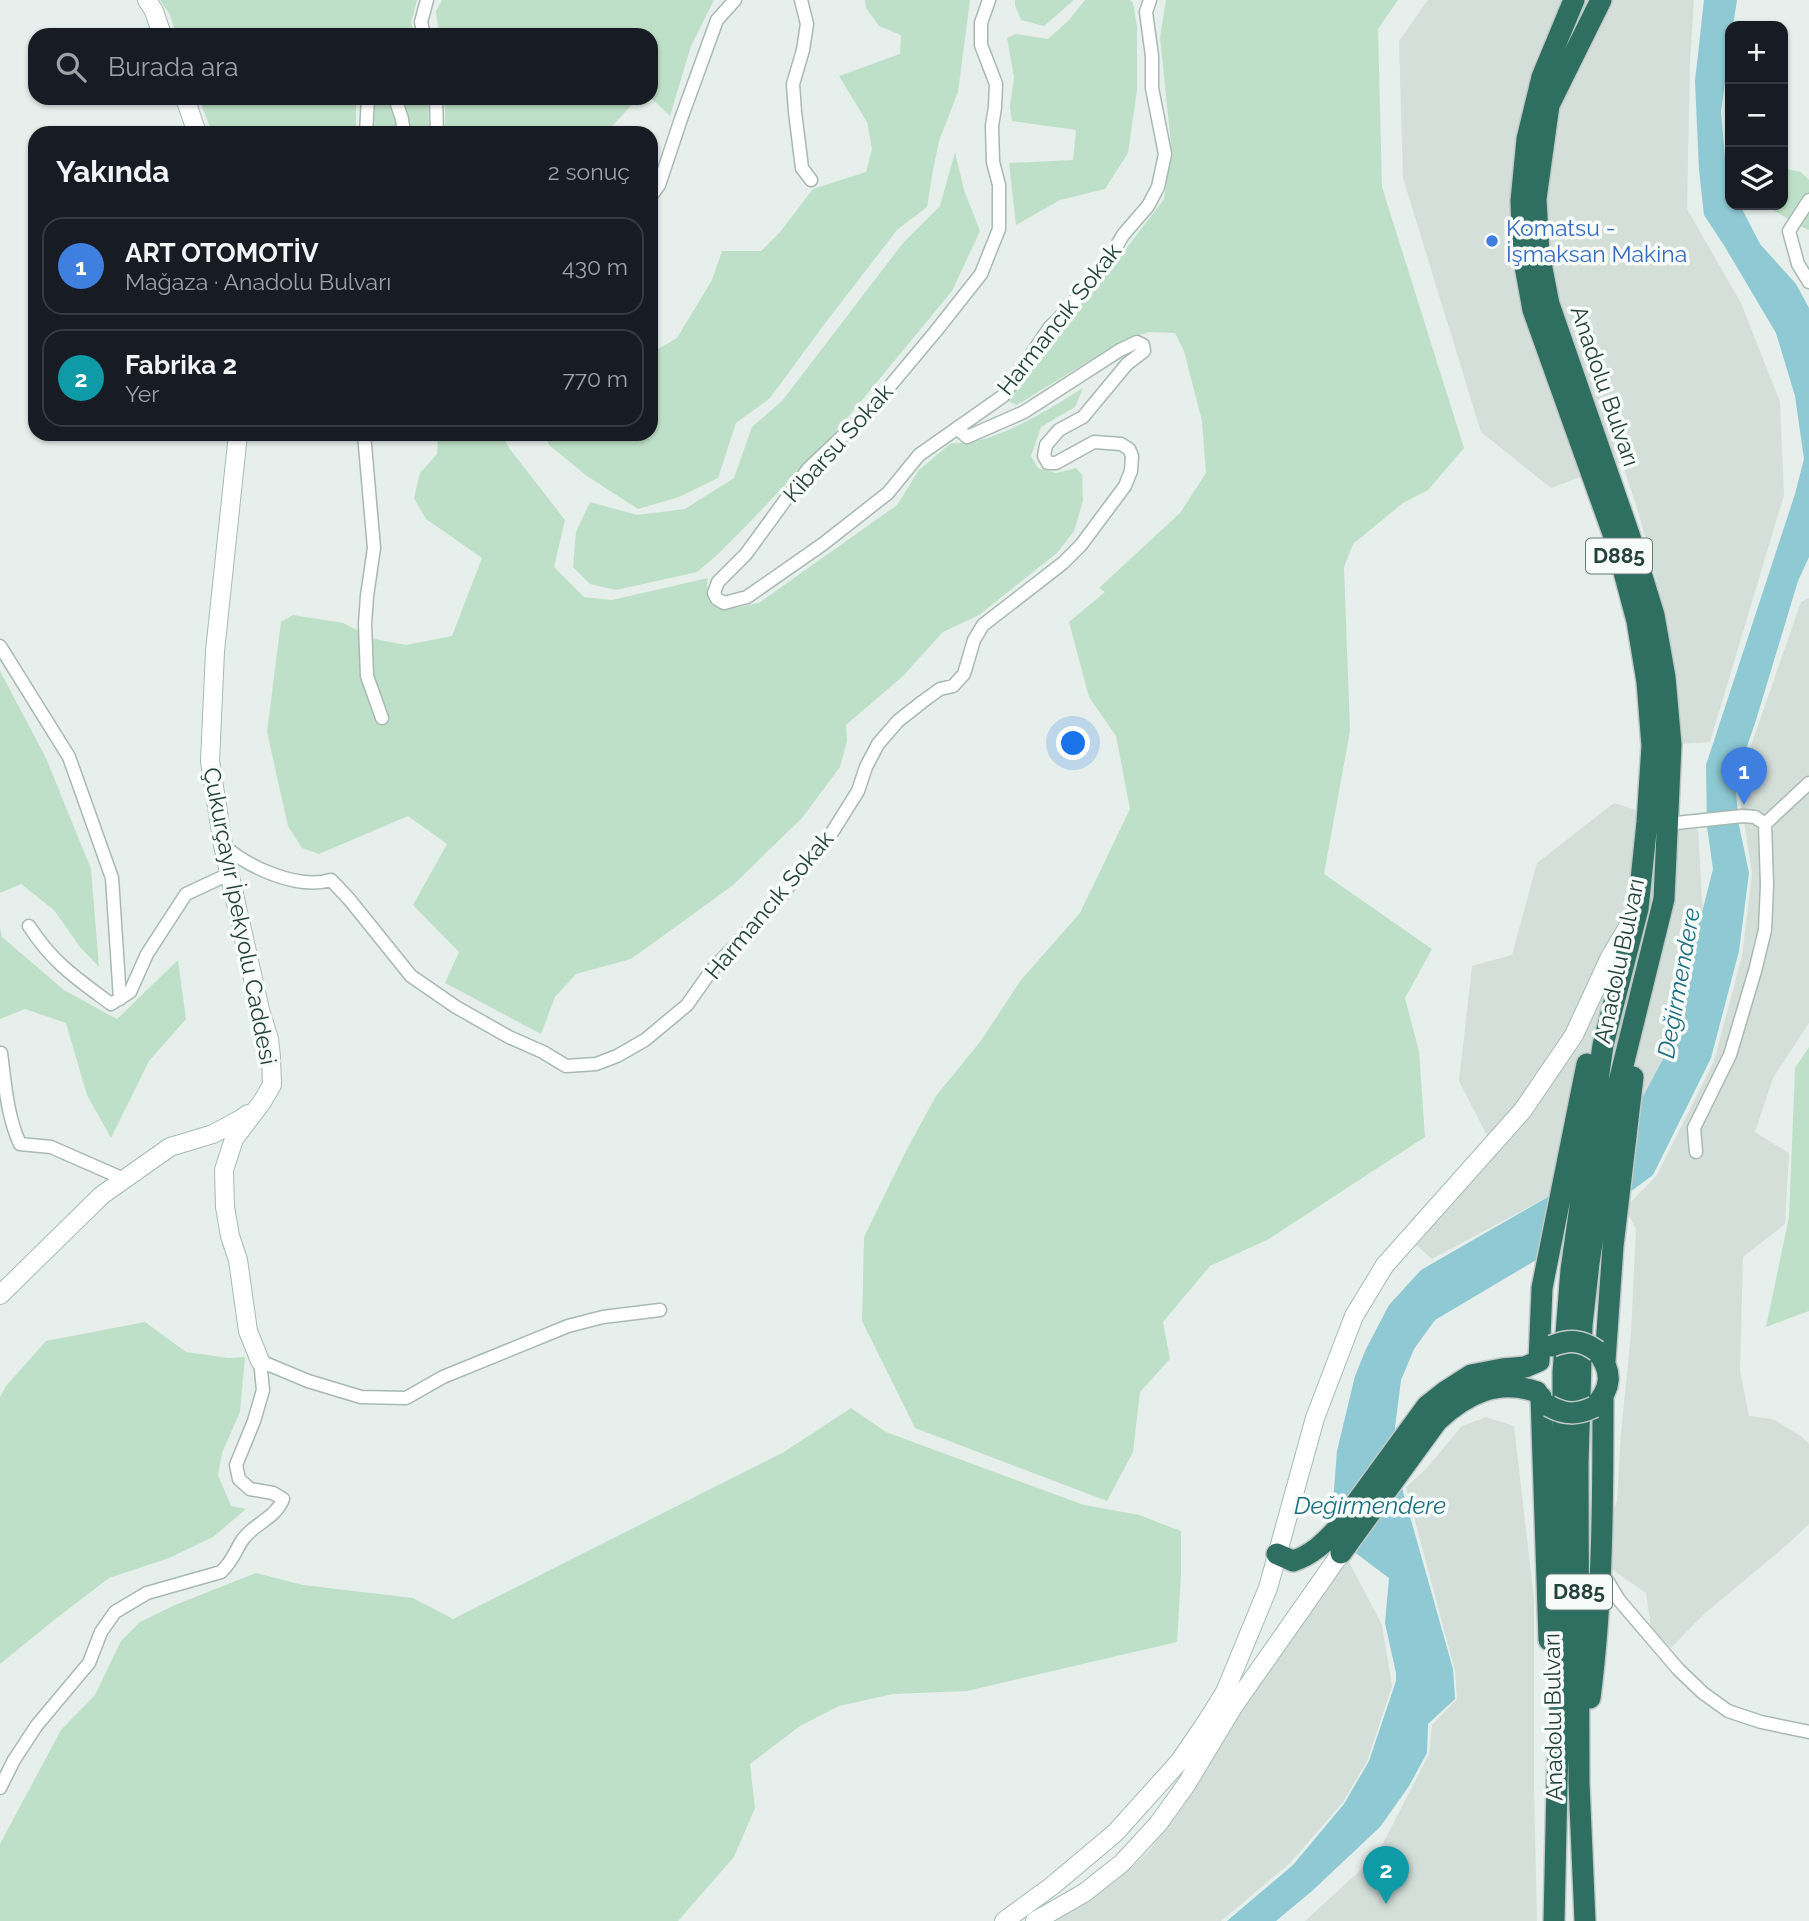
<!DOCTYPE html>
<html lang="tr">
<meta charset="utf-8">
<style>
:root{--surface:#171b24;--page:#242831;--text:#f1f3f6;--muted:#9ea1a6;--line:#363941;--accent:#f4845f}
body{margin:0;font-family:Raleway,sans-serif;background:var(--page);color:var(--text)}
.controls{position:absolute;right:21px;top:21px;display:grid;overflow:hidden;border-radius:14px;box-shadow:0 2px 5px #0004}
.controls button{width:63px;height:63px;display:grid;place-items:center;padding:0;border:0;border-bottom:2px solid var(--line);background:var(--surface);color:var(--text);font:35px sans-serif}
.you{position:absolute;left:1074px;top:744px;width:24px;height:24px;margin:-18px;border:5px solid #fff;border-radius:50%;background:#1a73e8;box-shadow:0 0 0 10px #1a73e833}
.badge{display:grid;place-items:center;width:46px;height:46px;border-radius:50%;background:var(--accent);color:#fff;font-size:23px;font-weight:700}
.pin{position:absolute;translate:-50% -58px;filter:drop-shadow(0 2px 4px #0008)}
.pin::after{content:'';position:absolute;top:37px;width:24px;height:21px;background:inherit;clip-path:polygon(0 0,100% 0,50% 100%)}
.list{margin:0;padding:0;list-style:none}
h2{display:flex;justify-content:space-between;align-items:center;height:91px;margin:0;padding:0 28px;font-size:30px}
h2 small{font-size:23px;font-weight:400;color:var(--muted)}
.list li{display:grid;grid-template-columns:46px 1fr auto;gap:21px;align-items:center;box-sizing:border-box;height:98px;margin:0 14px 14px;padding:0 14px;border:2px solid var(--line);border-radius:21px}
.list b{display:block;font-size:26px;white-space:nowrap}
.list p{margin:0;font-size:23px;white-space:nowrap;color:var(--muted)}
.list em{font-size:23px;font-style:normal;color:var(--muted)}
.icon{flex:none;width:38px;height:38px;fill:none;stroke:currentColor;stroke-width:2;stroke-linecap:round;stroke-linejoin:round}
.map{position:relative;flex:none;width:1809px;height:1921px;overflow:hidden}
.search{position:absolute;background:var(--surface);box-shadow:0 2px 5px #0004;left:28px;top:28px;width:630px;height:77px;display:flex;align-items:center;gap:18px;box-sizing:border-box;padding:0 24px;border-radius:21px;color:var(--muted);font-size:26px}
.panel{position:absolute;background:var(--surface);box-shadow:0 2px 5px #0004;left:28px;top:126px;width:630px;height:315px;border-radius:21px}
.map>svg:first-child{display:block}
.built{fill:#d4dfda}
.green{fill:#bfe0c8}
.water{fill:#8ec9d4}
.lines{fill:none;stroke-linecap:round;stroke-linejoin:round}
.street-casing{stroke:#a8b8b2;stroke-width:15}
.secondary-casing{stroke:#a4bbb3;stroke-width:20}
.highway-casing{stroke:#c2cac8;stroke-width:24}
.street{stroke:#fff;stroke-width:12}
.secondary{stroke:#fff;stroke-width:18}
.highway{stroke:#2f6f62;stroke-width:21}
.highway-bridge-casing{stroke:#c2cac8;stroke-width:24;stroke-linecap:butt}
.highway-bridge{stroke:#2f6f62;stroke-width:21}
.shop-dot{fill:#3f7fe0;stroke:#f7fbf9;stroke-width:2.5}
.labels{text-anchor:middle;stroke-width:7;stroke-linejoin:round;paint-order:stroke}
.shield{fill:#f7fbf9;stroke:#637a73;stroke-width:2}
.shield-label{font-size:21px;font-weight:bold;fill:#24423a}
.shop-label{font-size:23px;fill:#366cbe;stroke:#f7fbf9;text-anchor:start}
.street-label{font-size:23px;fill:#24423a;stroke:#f7fbf9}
.water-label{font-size:24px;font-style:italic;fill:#1c6f80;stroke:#f7fbf9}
</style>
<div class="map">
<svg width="1809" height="1921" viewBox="0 0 1809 1921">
<rect width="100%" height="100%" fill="#e6efeb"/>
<path class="built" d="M1428,0h266l-4,61 -3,148 54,94 39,99 4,93 -74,247 -30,2 -13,-123 -28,-107 -17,-52 -71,26 -70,-56 -78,-254 -4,-137z
M1809,598v425l-36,55 -18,54 34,21 -4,71 -42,33 -3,114 9,45 24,3 29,18 7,7v80l-21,20 -84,70 -33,34 -20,-21 -5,-34 -36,-25v-49l7,-18 4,-68 10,-99 5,-105 -11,-21 32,-33 57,-114 28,-105 10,-83 -14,-90 63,-181z
M1614,803l84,27 5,84 -10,34 -22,96 -46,86 -72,64 -121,65 -17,-15 81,-91 -37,-72 13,-115 40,-11 25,-92z
M1486,1417l28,9 20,173v190l3,132h-232l72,-66 52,-101 3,-29 25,-26 -2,-28 -49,-184 20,-18 36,-43z
M1348,1560l34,65 10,61 -25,75 -24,41 -53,61 -69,58h-168l29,-15 46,-35 21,-20 35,-46 61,-100 84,-122z"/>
<path class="green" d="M160,0h257l-6,23 4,12h-239l-6,-20z
M442,0h272l-23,46 -21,70 -19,-18v-63h-212l-3,-24z
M865,0h105l-12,92 -19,49 -6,29 -6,37 -30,23 -71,92 -56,76 -34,25 -18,55 -39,19 -41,12 -51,-33 -38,-31 -3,-11h105v-81l26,-15 35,-58 10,-29h39l19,-19 33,-43 53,-17 6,-23 -5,-27 -28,-46 61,-22 1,-19 -22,-9 -13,-18z
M1015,0h59l-30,26 -23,-6 -6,-15z
M1085,0h45l3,3 4,23v64l-9,63 -23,36 -45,11 -44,25 -7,-62 64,-3 3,-30 -64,-9 -2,-14 4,-30 -7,-39 9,-4 32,5 21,-19z
M1166,0h232l-20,29 4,158 82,261 -36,42 -25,13 -50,41 -9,23 6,164 -26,143 108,75 -27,49 14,53 6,86 -156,102 -59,27 -47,56 7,37 -30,33 -7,60 -26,49 -192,-73 -53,-107 2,-84 42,-86 30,-55 44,-54 41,-62 59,-67 50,-104 -14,-73 -27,-39 -20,-75 36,-30 -6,-4 81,-75 26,-40 -4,-52 -18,-70 -9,-18 -26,-1 -26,8 -106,65 -11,-5 51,-69 37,-40 70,-92 7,-54 -11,-108z
M199,98h159l-2,10v25h-144z
M376,98h10l8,12 5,23h-26l-1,-10z
M403,98h25l1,35h-17z
M445,98h193l-32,35h-161z
M955,152l9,38 16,41 -28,60 -113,137 -91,96 -32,32 -19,16 -81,18 -26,-6 -17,-17 3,-35 14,-30 47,13 48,-6 49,-31 18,-51 30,-26 121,-158 37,-37z
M1787,169l14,3 8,8v50l-9,-4 -36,-21h19v-35z
M1083,388l-8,19 -34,20 -10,29 7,12 18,5 20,-5 6,7 1,26 -9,30 -17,22 -78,62 -36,17 -41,45 -56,48 1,16 -7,26 -38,51 -70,68 -101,73 -55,15 -21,23 -14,37 -96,-51 14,-31 -46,-47 34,-61 -39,-28 -89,38 -17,-6 -14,-22 -21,-94 14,-110 12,-7 50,8 32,16 31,6 46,-9 30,-78 -56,-39 -12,-21 6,-25 17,-19 1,-20h64l7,14 56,72 -11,47 30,30 28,3 96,-22 -1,6 3,18c20,10 28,5 49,1l138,-98 22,-35 32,-27c42,3 96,-33 132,-55z
M0,671l46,87 45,111 8,98 -19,-20 -26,-37 -33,-26 -21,9z
M0,928l2,9 62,53 53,29 61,-59 8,59 -37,42 -38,77 -24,-43 -21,-72 -41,-14 -25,10z
M1809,1047v264l-43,16 23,-110 6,-149z
M145,1322l41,30 42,6 17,-1 -5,55 -18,41 -4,22 13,31 15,3 -33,28 -44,21 -60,20 -55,42 -54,44v-267l6,-11 40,-45z
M851,1408l35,24 198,73 55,10 42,16v44l-4,67 -210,49 -74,3 -54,12 -39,20 -50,38 5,44 -21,49 -56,64h-678v-77l61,-114 34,-35 26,-54 19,-19 35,-17 81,-32 47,12 110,13 40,21 331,-167z"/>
<path class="water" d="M1704,0h33l-4,26h-3v21l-9,65 5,58 4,12v23h10l20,39 36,40 13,24v249l-11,24 -42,139 -21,62 4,43 10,48 -10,78 -28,107 -58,117 -105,78 -113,67 -21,29 -13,31 -6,47 7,61 51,181 2,30 -27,25 -1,29 -18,33 -29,41 -68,64 -36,30h-49l66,-56 51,-61 25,-43 27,-80v-8l-11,-50 4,-45 -36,-27 -21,-36 5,-64 18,-75 11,-27 23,-44 32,-35 132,-76 72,-64 46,-86 22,-96 20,-79 -6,-42 -1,-62 89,-271 9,-35 -9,-63 -19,-63 -51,-86 -21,-32 -5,-45 -4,-89z"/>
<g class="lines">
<g class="street-casing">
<path id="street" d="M801,0l6,24 -4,26 -10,34 2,28 7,56 9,12
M989,0l-8,23v22l15,39 -1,23 -3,19 1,36 6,23v44l-18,45 -45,57 -66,79 -62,59 -62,85 -28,28 -4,11 3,6 7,4 23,-6 76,-53 65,-51 31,-38 84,-59 47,-69 17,-17 38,-44 18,-31 25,-29 10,-19 7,-33 -13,-66v-32l-6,-44 4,-12
M424,35l-3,-13 6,-22
M395,98l7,21 2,14
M436,98l1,35
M366,133l2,-35
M651,196l8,-11 22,-66 36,-99 18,-20
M1809,200l-20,31 9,33 11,18
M364,434l10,114 -7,48 -2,28 2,52 15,42
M0,646l69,111 43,121 8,121
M1666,824l77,-8 12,1 10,7 2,61 -2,45 -10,41 -25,84 -36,73 2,24
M1765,824l44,-41
M223,845c25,22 74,45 108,35l18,19 62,77 45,31 53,30 34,15 23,14 30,-2 21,-8 28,-16 42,-35 24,-34 64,-68 58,-72 25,-40 8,-24 12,-23 20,-23 24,-19 18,-13 13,-3 11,-12 10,-34 9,-15 80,-62 18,-18 44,-59 6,-15 1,-15 -3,-7 -8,-5 -27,-2 -38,21h-8l-4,-7 2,-11 13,-15 24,-13 44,-53 17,-13 -1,-6 -6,-3 -17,8 -96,62 -57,25 -10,-9
M29,926c24,37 47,52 82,78l19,-12 17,-38 39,-60 43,-20
M1,1053c4,30 6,63 19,91l31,3 73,32
M260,1361l48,20 53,16 45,1 37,-21 125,-51 35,-9 57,-7
M1604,1571v4l15,25 59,69 25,24 25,18 33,11 48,10
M0,1788l14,-28 23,-35 52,-62 12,-31 14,-20 32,-19 74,-21c12,-11 14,-21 22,-33 12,-16 33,-21 40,-40l-10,-6 -23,-4 -11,-10 -3,-14 18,-44 9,-31 -3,-29"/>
</g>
<g class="secondary-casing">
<path id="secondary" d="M147,0l7,11 8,24
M185,98l12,35
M238,434l-23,217 -5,110 13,84 37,165 9,29 2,18 1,28 -10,17 -28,37 -10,31 1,37 5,29 8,24 10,71 12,30
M0,1295l102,-100 68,-48 43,-13 28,-15 7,-5
M1004,1921l48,-35 63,-53 64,-71 28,-41 18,-29 43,-104 47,-170 39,-102 31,-51 138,-155 51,-75 36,-78 19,-32
M1035,1921l49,-28 38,-30 36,-39 28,-39 47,-78 108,-154"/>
</g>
<g class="highway-casing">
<path id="highway" d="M1605,1361l8,-115 20,-169
M1541,1397l8,243
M1594,1407c18,-19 19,-35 3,-56
M1341,1553l96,-132c29,-27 61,-43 100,-29
M1277,1554l16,7c19,-6 31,-18 45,-33l89,-122 19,-15 25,-16 31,-6 23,-2 14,-6 3,-73 45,-224
M1590,1698c13,-100 13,-201 13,-301
M1554,1921l3,-138 6,-151v-260l8,-102 32,-225 35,-136 9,-87 5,-76 -5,-64 -10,-61 -21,-79 -83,-232 -10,-55 -2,-54 6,-62 15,-62 32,-77
M1585,1921l-6,-138 -1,-319 4,-139 7,-62 24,-157 51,-207 7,-154 -6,-68 -11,-62 -24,-78 -81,-233 -10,-51 -3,-54 13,-94 52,-105"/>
</g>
<use href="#street" class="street"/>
<use href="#secondary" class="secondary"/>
<use href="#highway" class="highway"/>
<g class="highway-bridge-casing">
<path id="highway-bridge" d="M1552,1346c18,-7 30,-6 45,5
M1549,1406c16,9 28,9 45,1"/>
</g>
<use href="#highway-bridge" class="highway-bridge"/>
</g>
<circle class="shop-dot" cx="1492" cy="241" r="7"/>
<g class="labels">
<g class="shield">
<rect x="1586" y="538.5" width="66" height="35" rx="5"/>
<rect x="1546" y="1574.5" width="66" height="35" rx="5"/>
</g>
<g class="shield-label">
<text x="1619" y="563">D885</text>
<text x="1579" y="1599">D885</text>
</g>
<g class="shop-label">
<text x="1506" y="236">Komatsu -<tspan x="1506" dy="26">İşmaksan Makina</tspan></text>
</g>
<g class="street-label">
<text transform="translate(1059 319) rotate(-52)" y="8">Harmancık Sokak</text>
<text transform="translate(1605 386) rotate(71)" y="8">Anadolu Bulvarı</text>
<text transform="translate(838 443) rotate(-48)" y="8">Kibarsu Sokak</text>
<text transform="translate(769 905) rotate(-50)" y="8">Harmancık Sokak</text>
<text transform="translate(240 916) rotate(79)" y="8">Çukurçayır İpekyolu Caddesi</text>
<text transform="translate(1619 961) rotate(-78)" y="8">Anadolu Bulvarı</text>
<text transform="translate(1553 1717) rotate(-91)" y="8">Anadolu Bulvarı</text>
</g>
<g class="water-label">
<text transform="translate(1679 983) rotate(-80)" y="8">Değirmendere</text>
<text x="1370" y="1514">Değirmendere</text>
</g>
</g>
</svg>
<div class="controls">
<button>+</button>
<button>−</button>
<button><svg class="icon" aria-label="layers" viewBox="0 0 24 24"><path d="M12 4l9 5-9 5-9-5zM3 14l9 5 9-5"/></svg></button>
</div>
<div class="you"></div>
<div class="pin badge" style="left:1744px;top:805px;background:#3f7fe0">1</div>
<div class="pin badge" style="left:1386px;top:1904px;background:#0f9aa8">2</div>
<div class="search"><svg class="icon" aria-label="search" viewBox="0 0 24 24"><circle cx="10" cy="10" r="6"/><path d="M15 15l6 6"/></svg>Burada ara</div>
<section class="panel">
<h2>Yakında<small>2 sonuç</small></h2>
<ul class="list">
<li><span class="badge" style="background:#3f7fe0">1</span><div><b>ART OTOMOTİV</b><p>Mağaza · Anadolu Bulvarı</p></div><em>430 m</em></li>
<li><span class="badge" style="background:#0f9aa8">2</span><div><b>Fabrika 2</b><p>Yer</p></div><em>770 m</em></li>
</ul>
</section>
</div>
